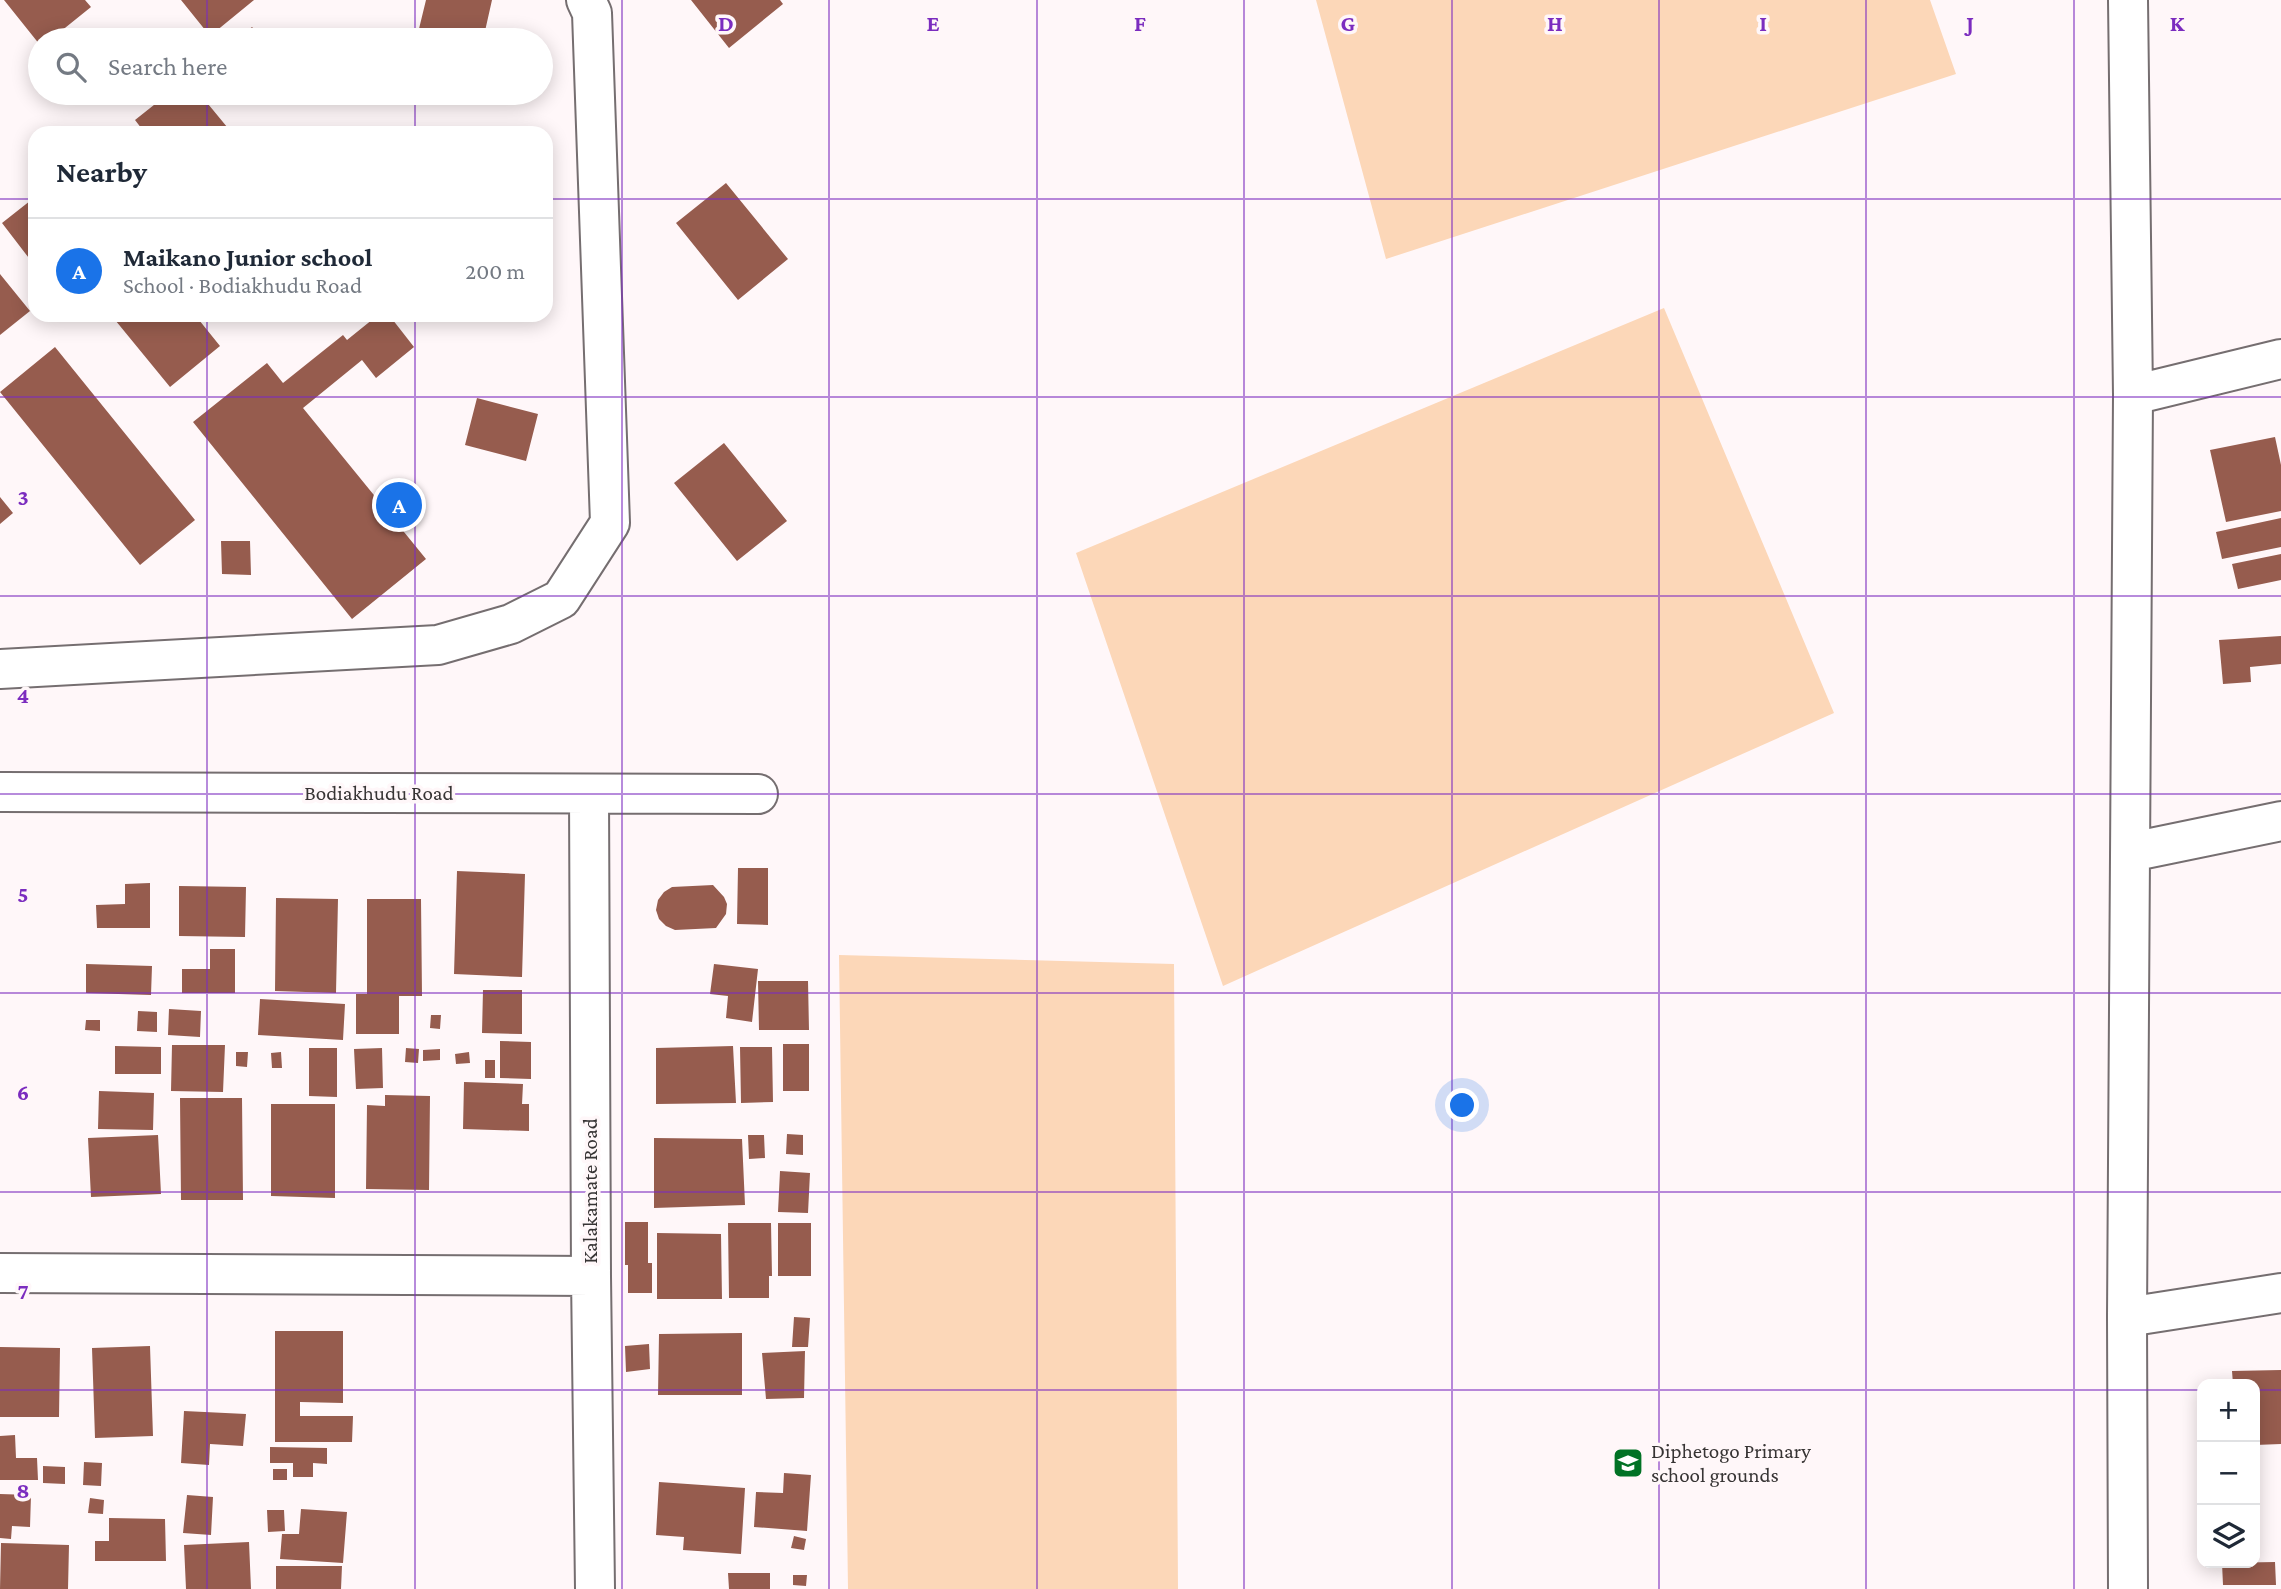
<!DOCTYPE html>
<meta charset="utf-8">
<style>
:root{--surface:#fff;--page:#f6f6f7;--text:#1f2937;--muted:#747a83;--line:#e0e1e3;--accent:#1a73e8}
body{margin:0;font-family:"Crimson Pro",serif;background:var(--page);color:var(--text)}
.controls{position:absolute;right:21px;bottom:21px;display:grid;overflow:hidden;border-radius:14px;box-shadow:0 4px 18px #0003}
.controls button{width:63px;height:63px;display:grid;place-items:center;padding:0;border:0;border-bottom:2px solid var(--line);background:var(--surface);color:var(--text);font:35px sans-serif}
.you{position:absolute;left:1463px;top:1106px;width:24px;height:24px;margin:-18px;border:5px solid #fff;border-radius:50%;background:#1a73e8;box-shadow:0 0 0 10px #1a73e833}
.badge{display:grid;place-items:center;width:46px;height:46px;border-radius:50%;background:var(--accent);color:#fff;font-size:23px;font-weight:700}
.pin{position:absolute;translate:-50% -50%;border:4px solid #fff;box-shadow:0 2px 7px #0006}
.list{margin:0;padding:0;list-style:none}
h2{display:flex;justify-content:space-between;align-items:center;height:91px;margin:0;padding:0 28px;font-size:30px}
h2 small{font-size:23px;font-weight:400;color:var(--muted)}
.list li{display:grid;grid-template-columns:46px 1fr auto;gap:21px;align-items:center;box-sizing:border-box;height:105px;padding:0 28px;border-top:2px solid var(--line)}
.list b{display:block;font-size:26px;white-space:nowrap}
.list p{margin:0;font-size:23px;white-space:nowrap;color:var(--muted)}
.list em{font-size:23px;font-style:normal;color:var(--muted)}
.icon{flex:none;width:38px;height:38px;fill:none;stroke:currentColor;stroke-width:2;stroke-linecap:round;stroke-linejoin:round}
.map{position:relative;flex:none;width:2281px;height:1589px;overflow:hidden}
.search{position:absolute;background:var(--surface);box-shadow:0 4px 18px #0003;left:28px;top:28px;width:525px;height:77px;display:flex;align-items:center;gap:18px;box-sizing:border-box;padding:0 24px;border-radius:38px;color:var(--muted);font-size:26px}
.panel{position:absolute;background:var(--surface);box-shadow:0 4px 18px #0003;left:28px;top:126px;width:525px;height:196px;border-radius:21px}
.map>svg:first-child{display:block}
.green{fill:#fcd7b8}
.building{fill:#965c4e}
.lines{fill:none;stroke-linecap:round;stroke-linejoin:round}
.minor-casing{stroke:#756e70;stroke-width:42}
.minor{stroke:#fff;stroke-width:38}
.grid{fill:none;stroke:#7b2cbf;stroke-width:2;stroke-opacity:0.55}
.labels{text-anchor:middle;stroke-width:7;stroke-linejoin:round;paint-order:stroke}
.street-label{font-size:21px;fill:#373434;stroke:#fff7f9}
.poi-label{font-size:21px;fill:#373434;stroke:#fff7f9;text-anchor:start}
.grid-label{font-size:23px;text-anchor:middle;font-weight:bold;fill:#7b2cbf;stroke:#fff7f9;stroke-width:7;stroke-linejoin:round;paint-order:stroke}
</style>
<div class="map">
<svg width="2281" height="1589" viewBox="0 0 2281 1589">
<rect width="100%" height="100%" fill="#fff7f9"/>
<path class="green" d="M1316,0h614l26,74 -570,185z
M1664,308l170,405 -611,273 -147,-433z
M839,955l335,9 4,625h-330z"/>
<path class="building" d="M4,0h81l6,7 -41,33h-10v5z
M181,0h73l-44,36z
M426,0h66l-9,40h-53l-13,-3z
M691,0h89l3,4 -54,44z
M252,27l12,13h-28z
M169,93h30l33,40h-87l-10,-13z
M726,183l62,76 -50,41 -62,-77z
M35,197v69l-33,-43z
M0,274l30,37 -30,24z
M111,315h84l25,31 -50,41z
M378,315h11l25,32 -38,31 -14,-18 -59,48 123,151 -74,60 -159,-197 74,-59 16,20 60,-48 4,5z
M55,347l140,173 -55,45 -140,-173z
M477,398l61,16 -12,47 -61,-16z
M2275,437l6,28v46l-55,11 -16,-72z
M724,443l63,78 -50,40 -63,-78z
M0,497l13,16 -13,11z
M2281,518v29l-59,12 -6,-27z
M221,541h29l1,34 -29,-1z
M2281,554v26l-43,9 -6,-25z
M2281,636v28l-31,3 1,15 -28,2 -4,-44z
M738,868h30v57l-31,-1z
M457,871l68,3 -3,103 -68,-3z
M150,883v45h-53l-1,-23 29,-1v-20z
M713,885l11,12 3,7 -1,10 -10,14 -41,2 -9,-4 -7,-7 -3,-9 2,-10 6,-8 8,-5z
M179,886l67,1 -1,50 -66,-1z
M276,898l62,1 -2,94 -61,-2z
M367,899h54l1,97h-23v38h-43v-40h11z
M210,949h25v44h-53v-24h28z
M86,964l66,2 -1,29 -65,-2z
M714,964l44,5 -6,53 -26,-4 2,-22 -18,-2z
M758,981h50l1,49h-50z
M483,990h39v44l-40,-1z
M260,999l85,5 -2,36 -85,-5z
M169,1009l32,2 -1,26 -32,-2z
M138,1011l19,1v20l-20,-1z
M431,1015h10l-1,14 -10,-1z
M86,1020h14v11l-15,-1z
M500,1041l31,1v37l-31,-1z
M783,1044h26v47h-26z
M172,1045h53l-2,47 -52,-1z
M115,1046l46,1v27h-46z
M733,1046l3,57 -80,1v-56z
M740,1047h32l1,55 -32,1z
M309,1048h28v49l-28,-1z
M382,1048l1,40 -27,1 -2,-40z
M406,1048l13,1 -1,14 -13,-1z
M440,1049v11l-17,1v-11z
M236,1052h12l-1,15 -11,-1z
M281,1052l1,16h-10l-1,-15z
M469,1052l1,11 -14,1 -1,-10z
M485,1060h10v18h-10z
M464,1082l59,2 -1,20h7v27l-66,-2z
M99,1091l55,2 -1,37 -55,-1z
M385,1095l45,1 -1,94 -63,-1 1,-84 18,1z
M180,1098h62l1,102h-62z
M271,1104h64v94l-64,-2z
M787,1134l16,1v20l-17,-1z
M158,1135l3,59 -70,3 -3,-59z
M748,1135h16l1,23 -16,1z
M654,1138l88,1 3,66 -91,3z
M780,1171l30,2 -2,40 -30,-1z
M625,1222h23v41h4v30h-24v-28h-3z
M728,1223h43l1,53h-3v22h-40z
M778,1223h33v53h-33z
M657,1233l64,1 1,65h-65z
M794,1317l16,1 -2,29h-16z
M275,1331h68v72l-43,-1v14h53l-1,26h-77z
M742,1333v62h-84l1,-61z
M649,1344l1,25 -24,3 -1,-26z
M150,1346l3,90 -58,2 -3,-90z
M0,1347l60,1 -1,69h-59z
M805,1351l-1,47 -38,1 -4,-46z
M2281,1370v74l-26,1v-61h-22l-1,-13z
M184,1411l62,3 -3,32 -33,-2 -1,21 -28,-2z
M15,1435l1,23h21l1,22h-38v-44z
M270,1447l57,1v16l-14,-1v14h-20v-14h-23z
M84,1462l18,1 -1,23 -18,-1z
M43,1466l22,1v17l-22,-1z
M273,1469h14v11h-14z
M784,1473l27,2 -4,56 -53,-4 2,-35 27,1z
M659,1482l86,6 -4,66 -58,-4 1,-13 -28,-2z
M0,1494l31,1 -1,32 -18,-1 -1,13 -11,-1z
M187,1495l26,2 -2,38 -28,-2z
M90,1498l14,2 -1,14 -15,-1z
M301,1509l46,3 -4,51 -63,-4 2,-25h17z
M267,1510h17l1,21 -17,1z
M109,1518l56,1 1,42h-71v-20h14z
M794,1536l12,3 -2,11 -13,-2z
M249,1542l2,47h-65l-2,-44z
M1,1543l68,2 -1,44h-68z
M2275,1562l1,23h-53l-1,-22z
M276,1566h66l-1,23h-65z
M728,1573h42v16h-41z
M793,1575h14l-1,11 -13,-1z"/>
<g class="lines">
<g class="minor-casing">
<path id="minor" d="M2128,0l5,395 -6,922 1,272
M2133,395l148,-36
M0,669l438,-24 73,-21 50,-25 49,-76 -18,-510 -6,-13
M0,792l758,2
M589,794l2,482 4,313
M2131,852l150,-31
M0,1273l591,3
M2127,1317l154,-24"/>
</g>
<use href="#minor" class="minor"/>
</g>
<path class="grid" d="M207,0v40M415,0v40M622,0v1589M829,0v1589M1037,0v1589M1244,0v1589M1452,0v1589M1659,0v1589M1866,0v1589M2074,0v1589M207,93v40M415,93v40M0,199h35M546,199h1735M207,315v1274M415,315v1274M0,397h2281M0,596h2281M0,794h2281M0,993h2281M0,1192h2281M0,1390h2202M2255,1390h26"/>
<defs>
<g id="school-square" transform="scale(1.575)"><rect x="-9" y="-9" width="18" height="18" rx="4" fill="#017225" stroke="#fff7f9"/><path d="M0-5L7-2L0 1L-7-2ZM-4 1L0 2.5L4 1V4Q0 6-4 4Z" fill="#fff"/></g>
</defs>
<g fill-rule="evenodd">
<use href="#school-square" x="1628" y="1463"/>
</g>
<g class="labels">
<g class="street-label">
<text x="379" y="800">Bodiakhudu Road</text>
<text transform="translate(590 1191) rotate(-90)" y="7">Kalakamate Road</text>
</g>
<g class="poi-label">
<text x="1651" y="1458">Diphetogo Primary<tspan x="1651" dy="24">school grounds</tspan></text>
</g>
</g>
<g class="grid-label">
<text x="726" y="31">D</text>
<text x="933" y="31">E</text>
<text x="1140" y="31">F</text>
<text x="1348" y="31">G</text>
<text x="1555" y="31">H</text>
<text x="1763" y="31">I</text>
<text x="1970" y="31">J</text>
<text x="2177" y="31">K</text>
<text x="23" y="505">3</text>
<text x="23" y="703">4</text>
<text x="23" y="902">5</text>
<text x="23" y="1100">6</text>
<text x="23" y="1299">7</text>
<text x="23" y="1498">8</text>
</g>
</svg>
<div class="controls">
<button>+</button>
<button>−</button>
<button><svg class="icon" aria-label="layers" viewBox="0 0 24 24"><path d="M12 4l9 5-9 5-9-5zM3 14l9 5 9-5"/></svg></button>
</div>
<div class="you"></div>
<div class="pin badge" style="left:399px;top:505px">A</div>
<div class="search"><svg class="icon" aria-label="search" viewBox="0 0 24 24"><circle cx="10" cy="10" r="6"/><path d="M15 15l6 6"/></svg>Search here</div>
<section class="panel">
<h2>Nearby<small></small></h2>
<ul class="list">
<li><span class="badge">A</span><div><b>Maikano Junior school</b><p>School · Bodiakhudu Road</p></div><em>200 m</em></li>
</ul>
</section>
</div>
